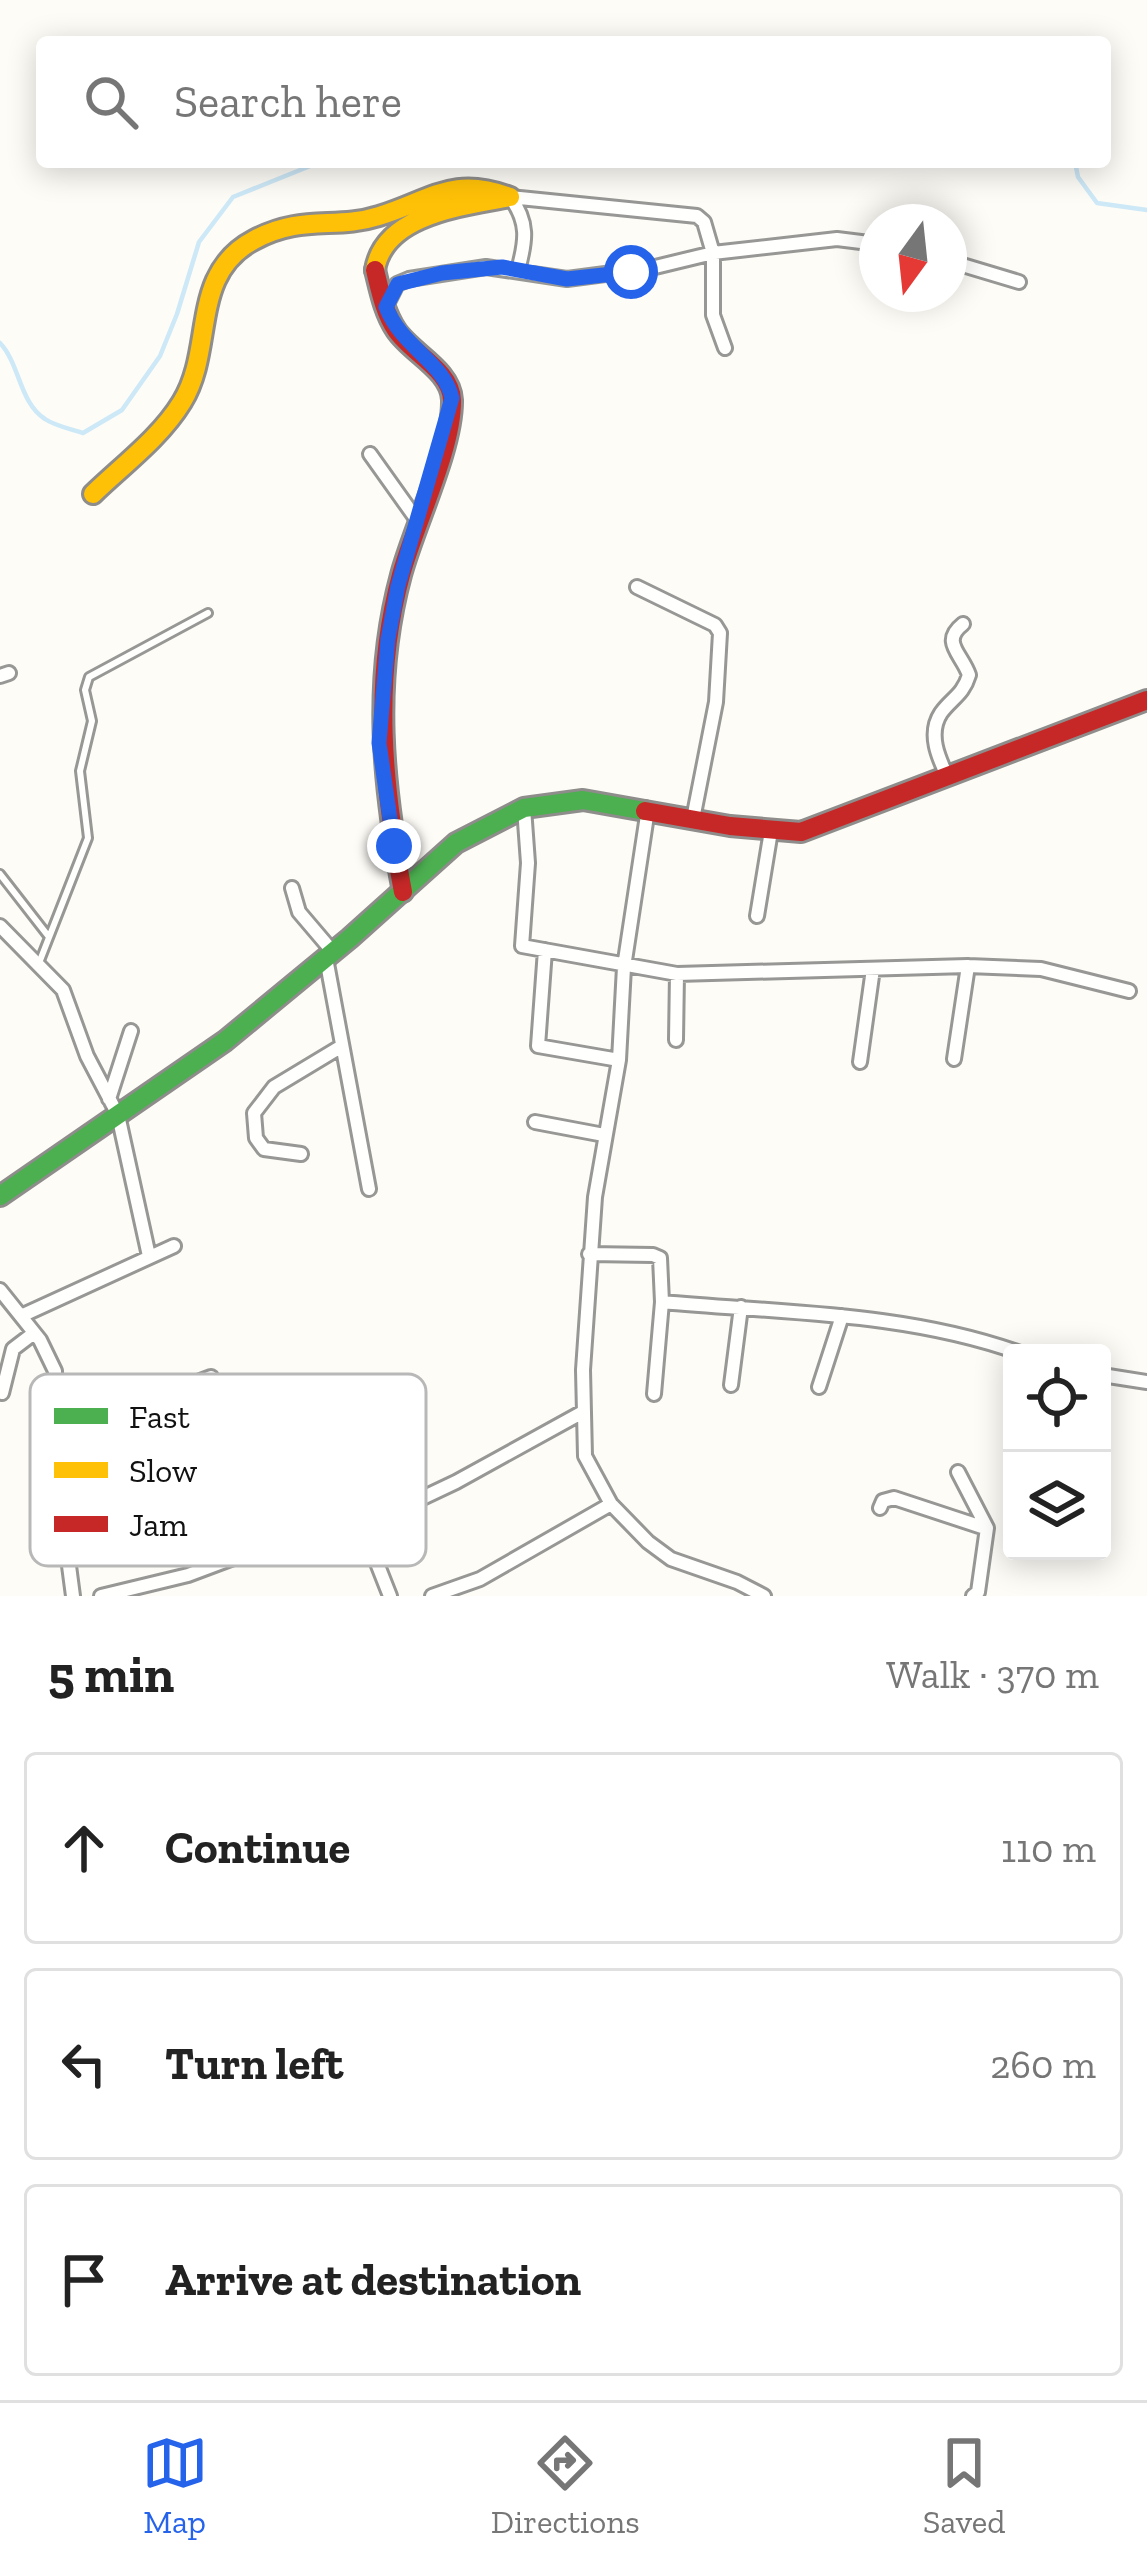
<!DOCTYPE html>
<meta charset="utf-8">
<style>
:root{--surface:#fff;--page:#f6f6f6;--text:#222;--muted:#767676;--line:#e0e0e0;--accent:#2563eb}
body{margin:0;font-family:"Zilla Slab",serif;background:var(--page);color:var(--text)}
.controls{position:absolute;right:36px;bottom:36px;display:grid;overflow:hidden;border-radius:12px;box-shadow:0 6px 30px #0003}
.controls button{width:108px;height:108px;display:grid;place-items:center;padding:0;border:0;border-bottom:3px solid var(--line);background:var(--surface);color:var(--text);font:60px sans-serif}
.compass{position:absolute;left:859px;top:204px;width:108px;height:108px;border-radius:50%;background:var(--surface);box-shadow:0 6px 30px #0003;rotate:195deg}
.stop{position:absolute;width:36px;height:36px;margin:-27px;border:9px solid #2563eb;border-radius:50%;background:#fff}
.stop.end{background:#2563eb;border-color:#fff;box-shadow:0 3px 12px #0008}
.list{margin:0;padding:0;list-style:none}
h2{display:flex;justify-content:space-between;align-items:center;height:156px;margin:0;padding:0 48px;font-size:51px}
h2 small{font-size:39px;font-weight:400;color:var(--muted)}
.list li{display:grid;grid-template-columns:78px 1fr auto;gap:36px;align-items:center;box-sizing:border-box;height:192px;margin:0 24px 24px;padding:0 24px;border:3px solid var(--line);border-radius:12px}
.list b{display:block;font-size:45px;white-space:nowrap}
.list em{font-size:39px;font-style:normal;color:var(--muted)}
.icon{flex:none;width:66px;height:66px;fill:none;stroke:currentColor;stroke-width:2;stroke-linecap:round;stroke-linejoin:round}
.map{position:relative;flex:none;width:1147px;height:1596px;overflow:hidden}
.search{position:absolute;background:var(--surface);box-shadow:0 6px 30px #0003;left:36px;right:36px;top:36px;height:132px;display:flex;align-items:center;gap:30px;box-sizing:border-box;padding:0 42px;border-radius:12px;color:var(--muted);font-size:45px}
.sheet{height:804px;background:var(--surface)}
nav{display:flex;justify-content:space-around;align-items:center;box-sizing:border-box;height:168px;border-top:3px solid var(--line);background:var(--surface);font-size:33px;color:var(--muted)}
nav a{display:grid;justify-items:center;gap:6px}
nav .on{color:var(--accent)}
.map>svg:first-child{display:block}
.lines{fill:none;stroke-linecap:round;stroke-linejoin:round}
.stream{stroke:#cde8f7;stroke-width:4.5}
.lane-casing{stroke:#979795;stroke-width:12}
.street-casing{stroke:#979795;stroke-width:18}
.fast-casing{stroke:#8e8d8b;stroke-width:24}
.slow-casing{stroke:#8e8d8b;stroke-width:24}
.jam-casing{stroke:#8e8d8b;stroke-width:24}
.lane{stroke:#fffffe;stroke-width:6}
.street{stroke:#fffffe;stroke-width:12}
.fast{stroke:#4caf50;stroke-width:18}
.slow{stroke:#ffc107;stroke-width:18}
.jam{stroke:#c62828;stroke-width:18}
.route{stroke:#2563eb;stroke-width:15}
.key{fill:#fff;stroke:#b8b8b8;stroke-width:3}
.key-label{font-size:33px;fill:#111}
</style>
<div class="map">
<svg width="1147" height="1596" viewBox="0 0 1147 1596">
<rect width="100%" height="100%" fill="#fdfcf7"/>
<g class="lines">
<path class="stream" d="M1075,162l3,15 19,26 50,7
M0,343c20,21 19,59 45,76 10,7 26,10 38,14l39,-23 38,-54 17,-42 22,-72 34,-45 87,-35"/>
<g class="lane-casing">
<path id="lane" d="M0,874l49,63
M39,963l49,-125 -8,-67 12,-50 -7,-31 4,-13 119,-64"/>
</g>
<g class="street-casing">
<path id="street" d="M510,197c19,25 16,44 8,73
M949,261l70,21
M386,306l11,-22 12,-5 77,-12 81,12 84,-11 62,-15 -9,-31 -7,-6 -187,-19
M725,348l-12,-33v-62l124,-14 40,5
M370,454l47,66
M637,587l78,38 5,8 -4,69 -23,117
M0,676l9,-3
M948,778c-9,-19 -21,-44 -7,-65 11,-15 22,-18 28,-38 -7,-21 -29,-33 -6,-51
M524,808l4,55 -6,83 155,28 291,-8 73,3 88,22
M648,809l-24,158 -5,93 -24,137 -12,173 2,86 26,48 37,38 23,17 66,23 27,14
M292,888l7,24 34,40
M757,916l14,-85
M0,926l63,64 24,66 31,59 31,141
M545,950l-7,96 81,14
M326,958l43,231
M676,1040l1,-66
M954,1059l14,-93
M860,1062l13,-93
M109,1099l22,-68
M535,1122l69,13
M301,1154l-37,-5 -8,-11 -2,-25 20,-26 68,-41
M589,1254l64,1 7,3 2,44c120,11 244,10 358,51
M0,1290l40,50 15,31 6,134 12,91
M21,1316l153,-70
M1102,1375l45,7
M731,1385l10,-78
M819,1387l23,-71
M2,1393l11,-44 21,-16
M654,1394l8,-92
M58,1435l153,-58
M958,1472l29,56 -9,64 -5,4
M880,1508l3,-7 11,-3 91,30
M362,1525l28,71
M101,1596l87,-21 48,-18 142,-38 78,-37 127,-70
M432,1596l48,-17 131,-75"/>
</g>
<g class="fast-casing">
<path id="fast" d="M0,1196l225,-155 125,-103 106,-95 68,-35 59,-8 62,11"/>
</g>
<g class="slow-casing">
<path id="slow" d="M93,494c30,-29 67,-56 89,-92 33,-53 7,-128 72,-162 48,-26 81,-10 125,-24 52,-16 74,-41 131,-19 -46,9 -126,17 -135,73"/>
</g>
<g class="jam-casing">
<path id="jam" d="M375,270c5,20 9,42 21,60 15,23 55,40 56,70 1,48 -38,126 -51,175 -29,107 -18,210 2,317
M645,811l85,15 71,6 346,-132"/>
</g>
<use href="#lane" class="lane"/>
<use href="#street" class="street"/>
<use href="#fast" class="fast"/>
<use href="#slow" class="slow"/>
<use href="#jam" class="jam"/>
</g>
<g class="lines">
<path class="route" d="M394,846l-15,-103 9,-104 10,-53 54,-188c-8,-36 -50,-50 -66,-91l12,-23 44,-11 60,-6 65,12 64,-7"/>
</g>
<rect x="30" y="1374" width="396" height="192" rx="18" class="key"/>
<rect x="54" y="1408" width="54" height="16" fill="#4caf50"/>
<rect x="54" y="1462" width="54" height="16" fill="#ffc107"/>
<rect x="54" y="1516" width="54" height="16" fill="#c62828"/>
<g class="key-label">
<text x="129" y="1428">Fast</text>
<text x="129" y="1482">Slow</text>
<text x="129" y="1536">Jam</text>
</g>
</svg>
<div class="controls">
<button><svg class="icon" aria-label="locate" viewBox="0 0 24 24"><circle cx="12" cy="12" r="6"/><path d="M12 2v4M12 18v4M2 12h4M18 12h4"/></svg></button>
<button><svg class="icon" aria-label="layers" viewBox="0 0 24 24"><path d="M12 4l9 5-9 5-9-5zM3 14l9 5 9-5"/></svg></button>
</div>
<svg class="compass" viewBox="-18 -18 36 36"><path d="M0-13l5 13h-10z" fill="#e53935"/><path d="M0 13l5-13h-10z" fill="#767676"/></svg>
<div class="stop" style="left:631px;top:272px"></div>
<div class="stop end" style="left:394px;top:846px"></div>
<div class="search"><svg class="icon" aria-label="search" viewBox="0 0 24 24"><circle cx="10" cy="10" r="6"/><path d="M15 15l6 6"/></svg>Search here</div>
</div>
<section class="sheet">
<h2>5 min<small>Walk · 370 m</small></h2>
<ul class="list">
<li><svg class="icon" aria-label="ahead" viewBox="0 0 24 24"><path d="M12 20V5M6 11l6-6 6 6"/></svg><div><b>Continue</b></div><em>110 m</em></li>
<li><svg class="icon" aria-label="left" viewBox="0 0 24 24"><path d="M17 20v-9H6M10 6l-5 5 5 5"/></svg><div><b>Turn left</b></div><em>260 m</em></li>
<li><svg class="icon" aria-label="arrive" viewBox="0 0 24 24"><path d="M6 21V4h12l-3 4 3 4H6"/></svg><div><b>Arrive at destination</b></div></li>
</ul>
</section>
<nav>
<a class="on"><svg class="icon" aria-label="map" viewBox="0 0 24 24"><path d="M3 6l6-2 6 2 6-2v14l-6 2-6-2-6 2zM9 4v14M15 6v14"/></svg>Map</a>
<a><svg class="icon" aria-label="directions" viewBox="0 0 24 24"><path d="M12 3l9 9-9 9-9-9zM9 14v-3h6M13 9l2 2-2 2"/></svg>Directions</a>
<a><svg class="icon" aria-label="saved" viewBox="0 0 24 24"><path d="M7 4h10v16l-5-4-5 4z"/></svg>Saved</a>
</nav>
